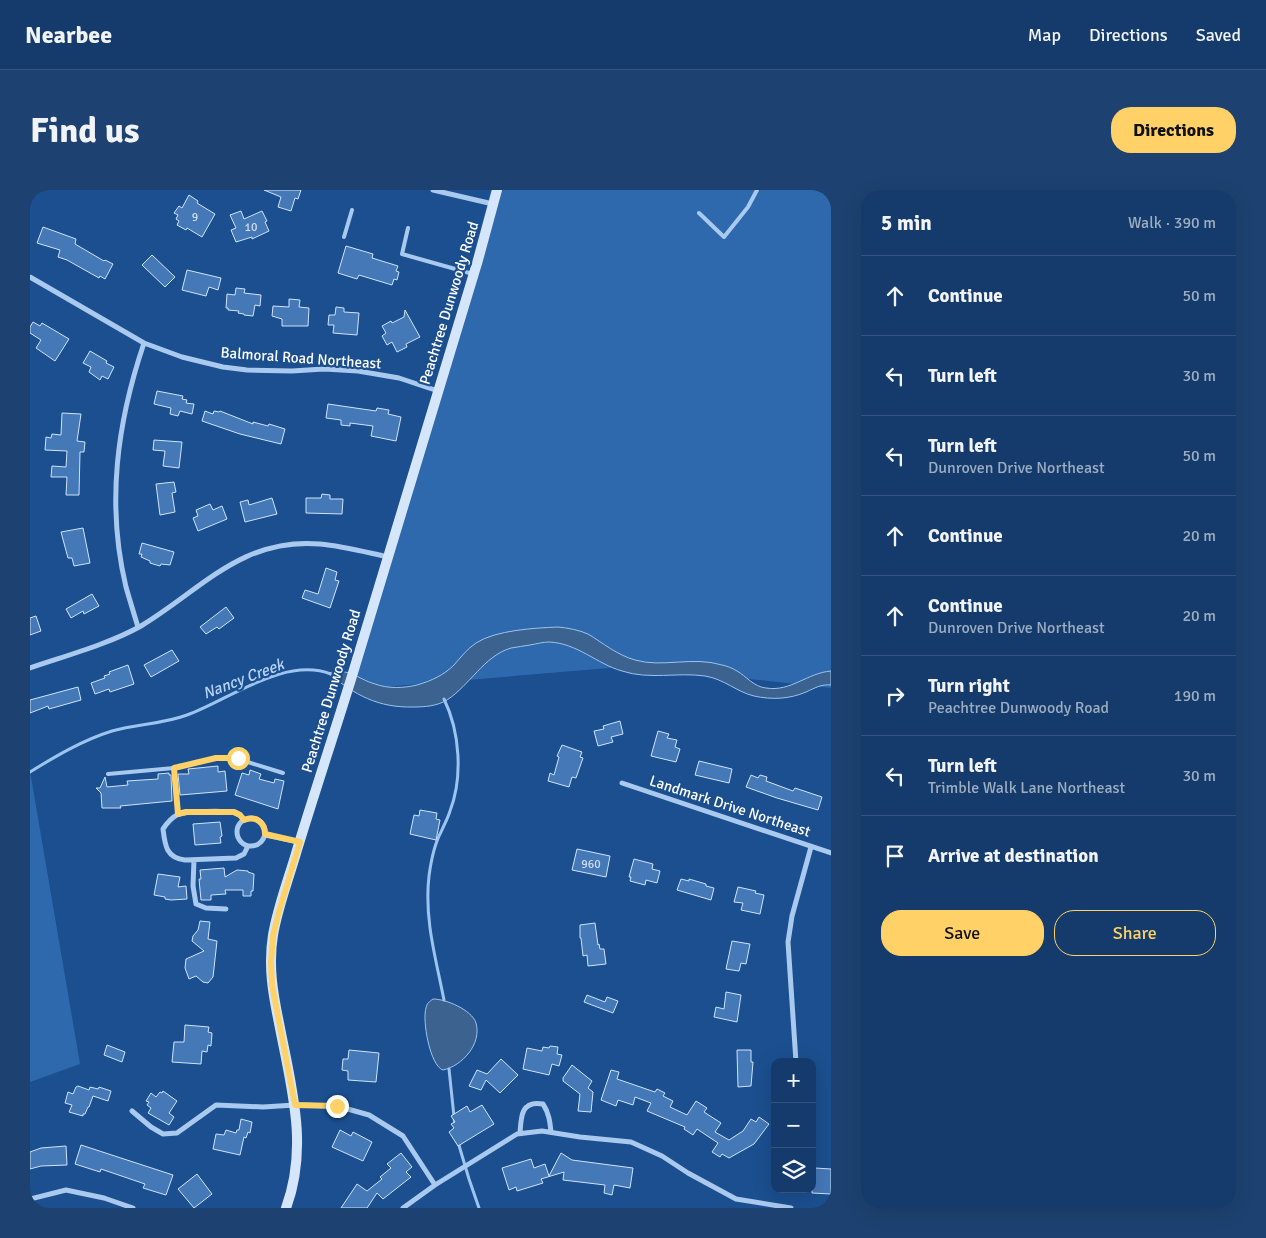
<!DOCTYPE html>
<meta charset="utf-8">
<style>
:root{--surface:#143b6b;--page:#1d4271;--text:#f1f3f6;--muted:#9dadc1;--line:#33557e;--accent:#ffd166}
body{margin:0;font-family:Signika,sans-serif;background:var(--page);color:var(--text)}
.controls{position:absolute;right:15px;bottom:15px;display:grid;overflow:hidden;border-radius:10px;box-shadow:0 5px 20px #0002}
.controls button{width:45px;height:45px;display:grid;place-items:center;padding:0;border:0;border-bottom:1px solid var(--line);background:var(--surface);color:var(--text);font:25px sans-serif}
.stop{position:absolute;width:15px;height:15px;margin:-11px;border:4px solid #ffd166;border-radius:50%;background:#fff}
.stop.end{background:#ffd166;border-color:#fff;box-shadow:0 1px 5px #0008}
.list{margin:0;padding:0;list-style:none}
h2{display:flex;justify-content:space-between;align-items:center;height:65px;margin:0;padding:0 20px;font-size:21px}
h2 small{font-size:16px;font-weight:400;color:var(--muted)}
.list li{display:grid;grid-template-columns:32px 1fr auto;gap:15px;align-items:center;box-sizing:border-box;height:80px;padding:0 20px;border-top:1px solid var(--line)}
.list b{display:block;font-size:19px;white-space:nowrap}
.list p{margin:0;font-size:16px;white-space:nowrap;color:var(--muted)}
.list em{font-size:16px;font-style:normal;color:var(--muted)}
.actions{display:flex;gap:10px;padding:15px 20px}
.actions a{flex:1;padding:11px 0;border:1px solid var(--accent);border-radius:20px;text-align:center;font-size:18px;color:var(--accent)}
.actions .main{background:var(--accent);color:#111}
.icon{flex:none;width:28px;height:28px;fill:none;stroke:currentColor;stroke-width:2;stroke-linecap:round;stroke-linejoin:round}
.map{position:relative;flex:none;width:801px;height:1018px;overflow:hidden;border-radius:20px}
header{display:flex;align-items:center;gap:30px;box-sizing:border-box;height:70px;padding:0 25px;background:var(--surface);border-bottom:1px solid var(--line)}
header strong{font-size:24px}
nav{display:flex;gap:28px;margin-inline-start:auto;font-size:18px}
.intro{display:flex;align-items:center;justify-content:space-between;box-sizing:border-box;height:120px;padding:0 30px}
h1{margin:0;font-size:35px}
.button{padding:12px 22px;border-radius:20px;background:var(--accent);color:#111;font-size:18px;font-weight:700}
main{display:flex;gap:30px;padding:0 30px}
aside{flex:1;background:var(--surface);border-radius:20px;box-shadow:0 5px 20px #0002}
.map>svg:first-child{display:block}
.green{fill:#2e69ad}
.water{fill:#3c6290;stroke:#9cc4f0}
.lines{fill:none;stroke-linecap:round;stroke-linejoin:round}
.stream{stroke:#9cc4f0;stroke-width:3}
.building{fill:#4478b7;stroke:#cfe3fa}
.lane{stroke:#a9c9ee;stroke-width:4}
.street{stroke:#a9c9ee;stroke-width:5}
.secondary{stroke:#d6e6fa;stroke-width:10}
.route{stroke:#ffd166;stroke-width:6}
.labels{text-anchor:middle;stroke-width:4.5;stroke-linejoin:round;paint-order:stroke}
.number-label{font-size:12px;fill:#d0dded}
.street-label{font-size:15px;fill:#fff;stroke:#1b4f8f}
.water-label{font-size:16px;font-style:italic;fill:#b5d3f5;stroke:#1b4f8f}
</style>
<header>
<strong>Nearbee</strong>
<nav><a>Map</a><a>Directions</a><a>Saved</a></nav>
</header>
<div class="intro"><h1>Find us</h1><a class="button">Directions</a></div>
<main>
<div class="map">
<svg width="801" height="1018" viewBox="0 0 801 1018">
<rect width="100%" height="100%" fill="#1b4f8f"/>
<path class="green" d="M461,0h340v498l-197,-22 -286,24 103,-349z
M0,581l50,293 -50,18z"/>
<path class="water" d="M528,437c10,1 21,3 30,7 15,9 29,21 47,26 27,8 58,-4 87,5 5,1 10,3 15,6 9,5 17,16 29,17 25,4 41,-15 65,-17v14c-10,-1 -16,3 -25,7 -16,7 -34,8 -52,4 -17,-4 -30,-17 -49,-20 -27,-4 -56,4 -83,-5 -25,-7 -45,-28 -73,-29 -6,0 -13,2 -19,3 -6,1 -13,2 -19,3 -27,8 -41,37 -64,52 -10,6 -22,7 -33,7 -36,1 -59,-12 -86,-34 24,-5 27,5 47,11 14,5 29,4 42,1 14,-4 27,-10 37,-20 7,-8 13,-16 22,-22 20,-13 59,-15 82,-16z
M403,809c13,0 39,11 43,24 6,21 -14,43 -33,47 -13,-4 -21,-50 -17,-62 1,-5 3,-6 7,-9z"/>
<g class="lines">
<path class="stream" d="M414,509c16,33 19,78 6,112 -2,7 -6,14 -9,21 -7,13 -10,29 -12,44 -5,43 7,83 15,124
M0,582c26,-16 53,-32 82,-41 25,-7 51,-7 75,-16 42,-15 97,-59 144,-41
M419,879l6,57
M428,952l11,37 10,29"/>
</g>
<path class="building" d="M234,0h37l-3,9 -3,-1 -4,13 -13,-4 3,-10z
M159,5l9,6 -1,2 18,11 -13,23 -15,-9 -1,2 -9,-5 2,-4 -3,-2 2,-4 -4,-2 5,-7 3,2z
M211,21l3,8 18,-8 5,10 -2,1 4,9 -17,8v-2l-16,5 -5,-12 5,-2 -6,-13z
M13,37l33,12 -1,5 29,17 1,-1 8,4 -8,15 -5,-3 -1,2 -32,-18 -9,-3 2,-7 -23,-7z
M316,56l27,8 -1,4 26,8 -2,5 3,1 -2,8 -3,-1 -2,6 -33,-10 -2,4 -19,-6z
M122,65l23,22 -10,10 -23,-22z
M157,80l34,8 -3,12 -9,-3 -3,9 -24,-6z
M206,98l9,1 -1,4 17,2 -1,11 -5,-1 -2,11 -9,-1v-1l-6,-1 1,-2 -11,-1v-2h-2l1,-14 8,1z
M259,109l11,1 -1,7 10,1 -1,18h-26v-7l-10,-3 1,-10 16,1z
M306,117l8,1v4l15,1 -2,22 -24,-2 1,-8h-6l1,-10h6z
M375,120l15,27 -14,7 1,3 -10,5 -5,-10 -5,3 -5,-9 4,-3 -4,-7 9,-5 1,2 12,-6z
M3,132l7,4 2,-3 27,16 -14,22 -19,-13 5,-8 -11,-7v-6z
M60,161l17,10 -1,2 8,4 -6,12 -6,-3 -2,4 -11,-8 2,-5 -8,-4z
M127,201l26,5 -1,3 5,1 -1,3 8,1 -2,10 -12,-3 -2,5 -8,-2 1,-6 -17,-4z
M298,214l48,7 1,-3 12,2 -1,4 13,3 -5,24 -25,-5 2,-10 -23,-3v3l-9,-1v-5l-15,-2z
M175,221l8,3 1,-3 5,1 1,-1 33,13v-2l15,4 1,-2 16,5 -4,15 -41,-10 -38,-13z
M32,223l19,1 -4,27 8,1 -1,10h-4l-1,43h-13l1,-18h-16l1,-11 14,1 1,-16 -22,-1 1,-13 5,1 1,-4 9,1z
M124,250l28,2 -3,26 -16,-2 2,-15 -12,-1z
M144,292l2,10 -4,1 3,19 -15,3 -4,-31z
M292,304l8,1v4h13l-1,15 -36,-1v-15h15z
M242,308l5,16 -32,8 -5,-20 8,-2 1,5z
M180,314l3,6 9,-4 5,13 -29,12 -5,-13 5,-2 -2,-6z
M53,338l7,35 -16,3 -2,-8h-4l-7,-26z
M112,353l32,9 -4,13 -9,-1 -1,2 -10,-3v-2l-9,-4 1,-3h-3z
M296,378l11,4 -2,8 4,1 -9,27 -28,-10 3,-8 13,4z
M62,404l7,12 -15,8 -1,-3 -12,7 -5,-9z
M196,417l8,11 -15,11 -2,-2 -11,7 -6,-7z
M6,426l5,15 -11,4v-17z
M142,460l7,11 -28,16 -7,-12z
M98,475l6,19 -24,8 -1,-3 -14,5 -4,-11 14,-5 -1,-2 6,-2 -1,-2z
M48,497l3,13 -32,9 -1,-3 -18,7v-13z
M590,531l3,13 -12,3 2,5 -15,4 -4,-15 10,-2 -1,-3z
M628,541l11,3 -2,4 10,2 -2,7 5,2 -4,13 -25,-6z
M532,555l20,7 -2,5 3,1 -7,20 -4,-1 -3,10 -21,-6 2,-8 4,2 5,-18 -2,-1z
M669,571l33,8 -3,14 -34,-8z
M188,576v6l7,-1 2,20 -47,4 -2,-21h11l-1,-5z
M220,580l11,4 -2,5 15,4 1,-4 9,2 -6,28 -43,-14 7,-22 7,2z
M139,583v2h2l1,26 -52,5 1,2h-19l-1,-15 -5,-5h4l5,-11 2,10 21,-2 -1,-4 31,-2v-5z
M721,585l7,3 2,-3 7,2 -1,4 27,10 2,-3 27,9 -4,13 -41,-12 -31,-11z
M390,620l17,3 -1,6 4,1 -4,20 -26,-6 4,-19 5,1z
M190,632l2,14 -2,1 1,6 -26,2 -2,-21z
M547,659l33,7 -4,21 -34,-7z
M604,669l19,5 -1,5 8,2 -3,12 -11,-3 -1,5 -15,-4 1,-4h-2z
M194,678l1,9 12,-7 11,1v1l6,2 -1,17h-2v5h-8v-6h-18l1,4 -15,1v5h-10l-2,-21h2l-1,-9z
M128,684l22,3 -2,10 8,-1 1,13 -16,1 -6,-1v-2l-11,-2z
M651,689l8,2v-2l17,5v2l8,2 -3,12 -34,-10z
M708,697l18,4 -1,2 9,2 -4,19 -19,-4 2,-7 -9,-1z
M170,731l10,1 -2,17 9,2 -4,36 -5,6 -5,-1 -7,-6 -7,3 -4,-11 1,-9 18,-8 -12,-10 1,-5 5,-6z
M565,733l3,22 1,-1 1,5h4l2,15 -18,2 -1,-11 -4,1 -2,-18h-1v-13z
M702,751l18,3 -4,20 -5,-1 -2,8 -13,-2z
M696,802l15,3 -4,27 -23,-5 2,-10 8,2z
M557,805l18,7 2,-5 11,4 -5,12 -29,-11z
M155,835l24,2 -1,5 4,1 -1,13 -3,-1 -1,7 -5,-1 -1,13 -29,-2 2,-20h10z
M77,855l18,7 -3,10 -18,-7z
M520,856l8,1 -1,7 5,1 -3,11 -7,-2 -3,11 -26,-6 4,-21 15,3 1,-4 6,1z
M319,860l30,3 -3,29 -28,-2v-9l-6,-1 1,-11h5z
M707,860h14v12h2l-2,24 -13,1z
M471,869l17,16 -18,18 -14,-13 -5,10 -12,-4 8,-16 10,4z
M542,875l20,16 -4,7 5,4 -2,20 -13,-1 2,-17 -17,-13v-3z
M581,880l8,2 -2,7 38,13 2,-3 8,4 -2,3 10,5 -3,6 17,8 9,-14 11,7 -3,4 17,11 -6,9 14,8 14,-9 8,-12 5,3 3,-5 10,7 -15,20 -25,14 -7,-4 -2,3 -8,-5 6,-9 -21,-14 -4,6 -9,-6 1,-2 -38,-16 4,-8 -16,-6 -2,8 -15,-5 -2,6 -15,-6z
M48,896l11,4 1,-3 8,2 1,-2 12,4 -3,10 -15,-5 -4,11h-1l-3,7h-2v2l-14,-4 3,-7 -7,-2 3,-11 5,2 3,-7z
M133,901l14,10 -8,12 5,4 -5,8 -21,-12 3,-5 -4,-3 2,-3 -3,-1 5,-8 5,4 4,-5 2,1z
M452,915l12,19 -36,22 -9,-14 5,-4 -3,-4 4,-2 -4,-6 16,-10 3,6z
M211,929l11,3 -2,11 -2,-1 -2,6 -2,-1 -4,18 -27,-6 3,-15 8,1 2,-5 10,3 1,-3h2z
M310,940l11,6 2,-4 19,10 -9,19 -31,-14z
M51,955l92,30 -7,20 -23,-7 2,-4 -44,-15 -1,3 -25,-8z
M36,956l1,19 -26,1 -11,3v-17l11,-4z
M371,963l11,14 -6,5 5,5 -28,22 -6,-6 -10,15h-26l16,-24 10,7 15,-12 -2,-2 11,-9 -4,-4z
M531,963l11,7 61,8 -3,20 -16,-3 -2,10 -8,-2 1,-8 -42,-5 1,-8 -23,7 2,4 -26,8 -1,-4 -7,3 -7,-22 29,-9 3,9 11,-4 4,12z
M785,978l16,1v25l-19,-1v-23h3z
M167,984l15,20 -18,14 -16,-19z"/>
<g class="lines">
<path class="lane" d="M669,23l25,24 24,-30 9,-17
M378,38l-6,26 71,20
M314,47l8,-27
M144,578l42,-10 22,1 45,14
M78,584l66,-6 4,46"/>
<path class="street" d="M403,0l60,14
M0,87l114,66 38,14 41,10 24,3 45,1 32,-2 34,2 41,7 39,13
M108,437c-4,-13 -8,-26 -12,-40 -20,-83 -9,-164 18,-244
M0,478c35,-12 79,-24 111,-42 60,-36 101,-89 179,-82 23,2 45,8 68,13
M592,593l209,70
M207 642a14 14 0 1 1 28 0a14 14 0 1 1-28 0Z
M214,630c-2,-4 -4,-6 -9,-7 -9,-3 -50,-2 -58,2 -6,3 -10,8 -14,14 2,16 3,29 22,31l51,-2 8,-4 4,-8
M235,645l35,7
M164,670l-1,26 3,18 10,4 20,1
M766,872l-8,-120 4,-26 19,-69
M102,921l19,16 12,7 14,-1 39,-28 47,2 32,-2 42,1 32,9 34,21 32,49
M490,943c1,-16 1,-33 23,-29 6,9 7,18 8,28
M0,1009l36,-9 38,8 29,10
M373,1018l32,-23 82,-51 25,-3 38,6 51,5 31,14 26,17 48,26 55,9"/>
<path class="secondary" d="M256,1018c23,-62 5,-122 -7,-185 -6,-29 -11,-57 -6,-88 5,-29 16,-57 24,-85 18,-59 37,-116 55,-174 43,-139 84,-278 126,-416l19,-70"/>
</g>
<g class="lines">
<path class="route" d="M208,568h-22l-42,10 4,46 8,-2h48l6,3 4,5c12,-5 21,3 21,14l35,8 -21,69 -6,25 -2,26 1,23 23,120 42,1"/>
</g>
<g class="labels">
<g class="number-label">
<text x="165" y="31">9</text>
<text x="221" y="41">10</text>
<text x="561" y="678">960</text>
</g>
<g class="street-label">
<text transform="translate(419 113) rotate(-73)" y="5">Peachtree Dunwoody Road</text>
<text transform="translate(271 168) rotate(4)" y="5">Balmoral Road Northeast</text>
<text transform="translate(301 501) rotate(-73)" y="5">Peachtree Dunwoody Road</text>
<text transform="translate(700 616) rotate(18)" y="5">Landmark Drive Northeast</text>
</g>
<g class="water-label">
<text transform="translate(213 488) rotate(-21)" y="6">Nancy Creek</text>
</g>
</g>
</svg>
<div class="controls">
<button>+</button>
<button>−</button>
<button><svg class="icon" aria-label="layers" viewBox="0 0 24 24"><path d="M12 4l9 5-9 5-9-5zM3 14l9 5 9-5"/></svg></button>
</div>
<div class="stop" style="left:208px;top:568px"></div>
<div class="stop end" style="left:307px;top:916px"></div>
</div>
<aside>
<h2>5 min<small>Walk · 390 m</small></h2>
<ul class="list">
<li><svg class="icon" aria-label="ahead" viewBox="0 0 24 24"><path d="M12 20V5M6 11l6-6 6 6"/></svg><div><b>Continue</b></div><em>50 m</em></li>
<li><svg class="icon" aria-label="left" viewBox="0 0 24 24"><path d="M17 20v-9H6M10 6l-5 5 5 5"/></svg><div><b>Turn left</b></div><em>30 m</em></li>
<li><svg class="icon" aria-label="left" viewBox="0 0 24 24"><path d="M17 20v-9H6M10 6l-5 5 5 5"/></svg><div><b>Turn left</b><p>Dunroven Drive Northeast</p></div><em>50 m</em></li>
<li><svg class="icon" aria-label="ahead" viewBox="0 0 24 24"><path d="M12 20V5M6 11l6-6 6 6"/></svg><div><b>Continue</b></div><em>20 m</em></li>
<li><svg class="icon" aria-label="ahead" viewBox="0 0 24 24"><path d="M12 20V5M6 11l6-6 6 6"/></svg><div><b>Continue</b><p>Dunroven Drive Northeast</p></div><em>20 m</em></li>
<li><svg class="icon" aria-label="right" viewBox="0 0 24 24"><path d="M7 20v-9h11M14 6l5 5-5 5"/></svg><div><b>Turn right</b><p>Peachtree Dunwoody Road</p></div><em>190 m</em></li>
<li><svg class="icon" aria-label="left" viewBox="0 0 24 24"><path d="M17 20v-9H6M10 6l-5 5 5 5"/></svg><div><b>Turn left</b><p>Trimble Walk Lane Northeast</p></div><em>30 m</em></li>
<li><svg class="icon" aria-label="arrive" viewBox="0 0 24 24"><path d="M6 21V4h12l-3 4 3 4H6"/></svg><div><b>Arrive at destination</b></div></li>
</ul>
<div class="actions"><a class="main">Save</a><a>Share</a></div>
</aside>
</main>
